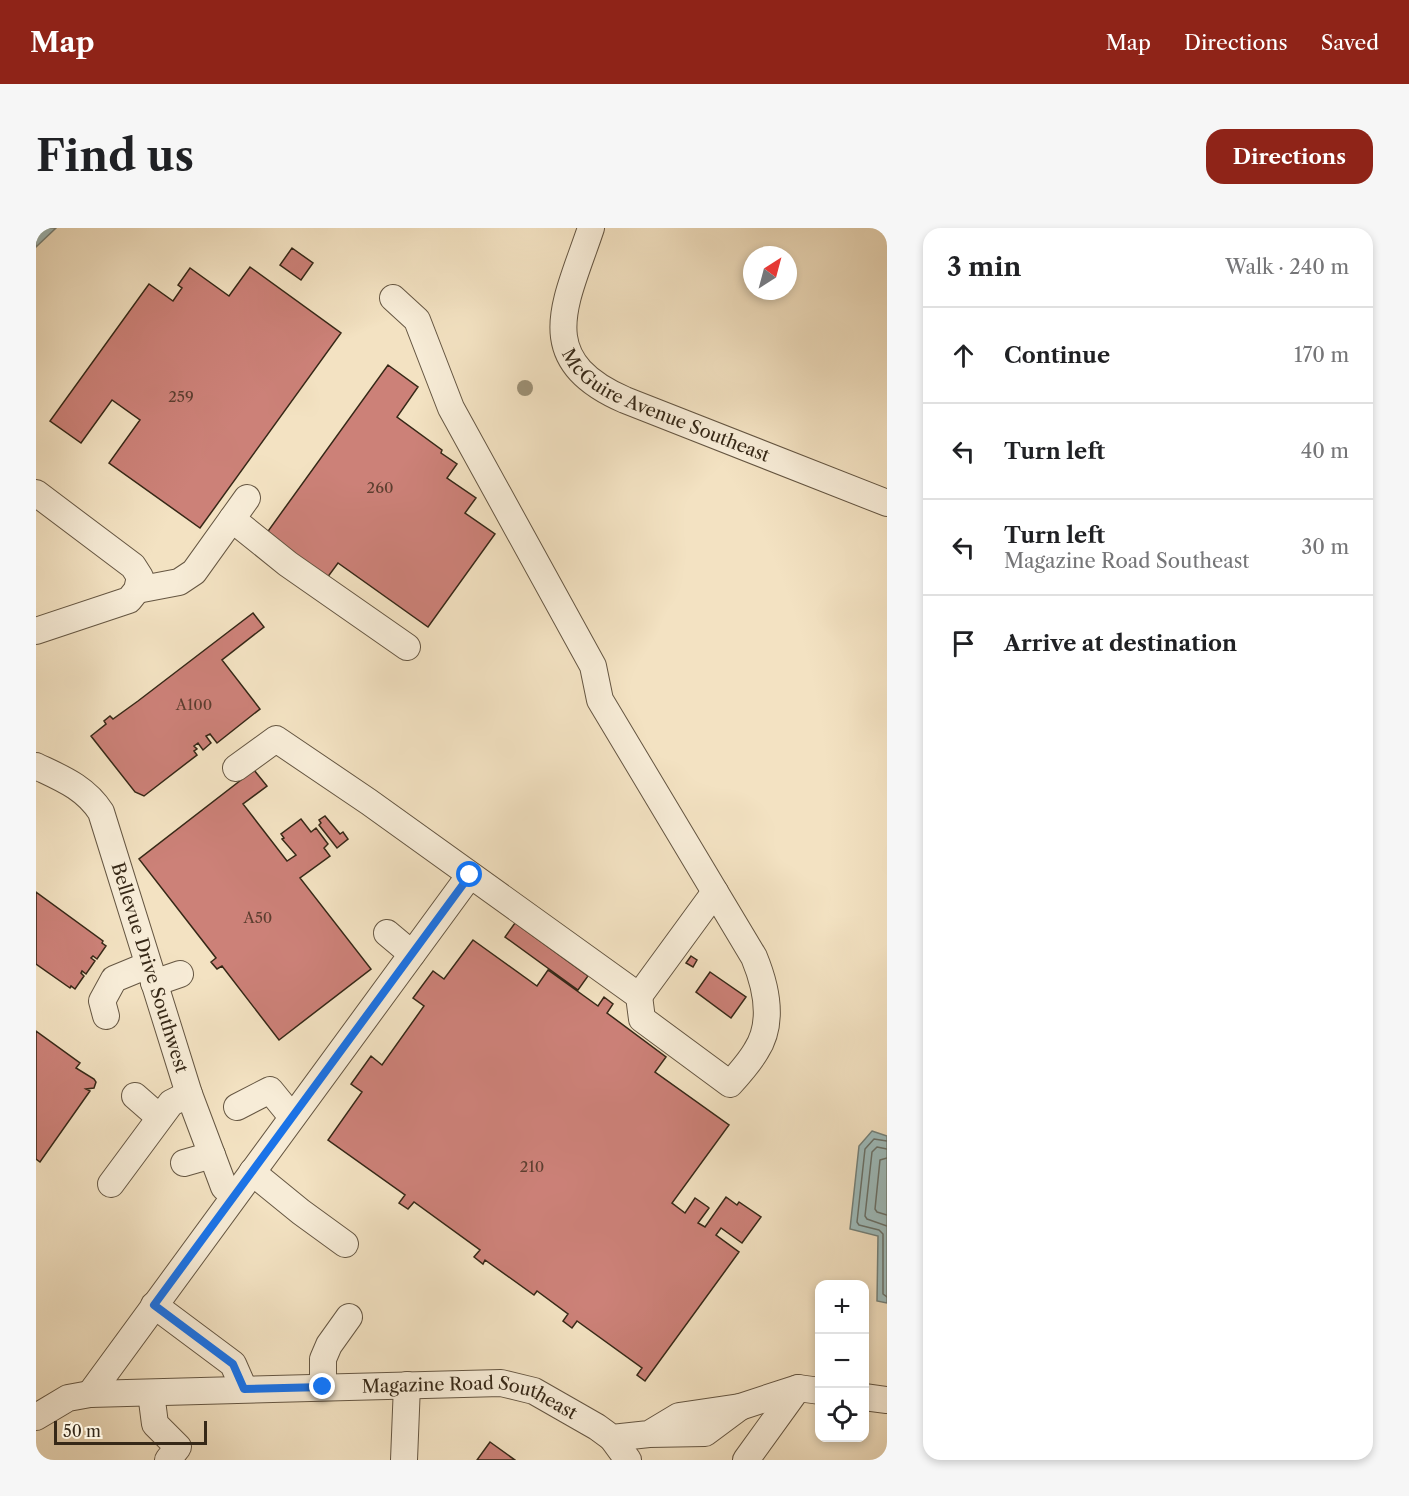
<!DOCTYPE html>
<meta charset="utf-8">
<style>
:root{--surface:#fff;--page:#f6f6f6;--text:#202124;--muted:#757577;--line:#e0e0e0;--accent:#8f2418}
body{margin:0;font-family:"Libre Caslon Text",serif;background:var(--page);color:var(--text)}
.controls{position:absolute;right:18px;bottom:18px;display:grid;overflow:hidden;border-radius:12px;box-shadow:0 3px 9px #0003}
.controls button{width:54px;height:54px;display:grid;place-items:center;padding:0;border:0;border-bottom:2px solid var(--line);background:var(--surface);color:var(--text);font:30px sans-serif}
.compass{position:absolute;left:707px;top:18px;width:54px;height:54px;border-radius:50%;background:var(--surface);box-shadow:0 3px 9px #0003;rotate:36deg}
.scale{position:absolute;left:18px;bottom:15px;width:153px;box-sizing:border-box;padding-left:6px;border:3px solid #362817;border-top:0;font-size:16px;line-height:21px;white-space:nowrap;color:#362817;-webkit-text-stroke:4px #f7ecd7;paint-order:stroke}
.stop{position:absolute;width:18px;height:18px;margin:-14px;border:4px solid #1a73e8;border-radius:50%;background:#fff}
.stop.end{background:#1a73e8;border-color:#fff;box-shadow:0 2px 6px #0008}
.list{margin:0;padding:0;list-style:none}
h2{display:flex;justify-content:space-between;align-items:center;height:78px;margin:0;padding:0 24px;font-size:26px}
h2 small{font-size:20px;font-weight:400;color:var(--muted)}
.list li{display:grid;grid-template-columns:39px 1fr auto;gap:18px;align-items:center;box-sizing:border-box;height:96px;padding:0 24px;border-top:2px solid var(--line)}
.list b{display:block;font-size:22px;white-space:nowrap}
.list p{margin:0;font-size:20px;white-space:nowrap;color:var(--muted)}
.list em{font-size:20px;font-style:normal;color:var(--muted)}
.icon{flex:none;width:33px;height:33px;fill:none;stroke:currentColor;stroke-width:2;stroke-linecap:round;stroke-linejoin:round}
.map{position:relative;flex:none;width:851px;height:1232px;overflow:hidden;border-radius:18px}
header{display:flex;align-items:center;gap:36px;box-sizing:border-box;height:84px;padding:0 30px;background:var(--accent);color:#fff}
header strong{font-size:28px}
nav{display:flex;gap:33px;margin-inline-start:auto;font-size:21px}
.intro{display:flex;align-items:center;justify-content:space-between;box-sizing:border-box;height:144px;padding:0 36px}
h1{margin:0;font-size:42px}
.button{padding:15px 27px;border-radius:18px;background:var(--accent);color:#fff;font-size:21px;font-weight:700}
main{display:flex;gap:36px;padding:0 36px}
aside{flex:1;background:var(--surface);border-radius:18px;box-shadow:0 3px 9px #0003}
.map>svg:first-child{display:block}
.water{fill:#9ebcbc;stroke:#74817a;stroke-width:1.5}
.lines{fill:none;stroke-linecap:round;stroke-linejoin:round}
.shore{stroke:#6a726a;stroke-width:1.5}
.building{fill:#cc8178;stroke:#362817;stroke-width:1.5}
.minor-casing{stroke:#655642;stroke-width:28}
.minor{stroke:#f7ecd7;stroke-width:26}
.tree{fill:#9d9176}
.route{stroke:#1a73e8;stroke-width:8}
.labels{text-anchor:middle;stroke-width:4.5;stroke-linejoin:round;paint-order:stroke}
.number-label{font-size:15px;fill:#5c3e2f}
.street-label{font-size:18px;fill:#362817;stroke:#f7ecd7}
</style>
<header>
<strong>Map</strong>
<nav><a>Map</a><a>Directions</a><a>Saved</a></nav>
</header>
<div class="intro"><h1>Find us</h1><a class="button">Directions</a></div>
<main>
<div class="map">
<svg width="851" height="1232" viewBox="0 0 851 1232">
<rect width="100%" height="100%" fill="#f3e2c2"/>
<filter id="stains"><feTurbulence type="fractalNoise" baseFrequency=".00333" numOctaves="4"/><feColorMatrix values="0 0 0 0 .2 0 0 0 0 .09 0 0 0 0 .02 0 0 0 .5 -.17"/></filter>
<radialGradient id="worn" r=".72"><stop offset=".6" stop-color="#630" stop-opacity="0"/><stop offset="1" stop-color="#630" stop-opacity=".3"/></radialGradient>
<path class="water" d="M0,0h20l-20,19z
M836,903l15,5v167l-10,-2 1,-65 -28,-7 9,-83z"/>
<g class="lines">
<path class="shore" d="M851,913l-13,-2 -9,10 -8,73 2,3 20,5 4,4v60l4,3
M851,921l-10,-2 -5,5 -7,64 2,3 20,7
M851,930l-7,2 -5,49 2,3 10,3"/>
</g>
<path class="building" d="M256,20l21,15 -12,17 -21,-15z
M214,39l91,66 -141,195 -91,-65 31,-43 -28,-20 -31,43 -31,-22 99,-137 24,17 9,-13 -4,-3 12,-17 39,28z
M352,137l30,22 -21,30 45,33 -1,3 16,11 -10,14 29,20 -11,15 30,21 -67,93 -90,-64 -11,15 -61,-44z
M217,385l11,14 -42,33 38,49 -43,34 -7,-9 -4,2 5,7 -8,7 -5,-7 -4,3 3,3 -3,2 3,4 -53,41 -9,-4 -44,-56 15,-12 -2,-3 6,-5 3,3 25,-18z
M218,542l13,16 -24,18 44,57 9,-6 -14,-16 2,-1 -3,-4 20,-15 10,13 5,-4 12,16 -4,4 6,8 -30,22 71,91 -92,71 -57,-74 -5,3 -6,-7 5,-4 -77,-99z
M289,588l15,18 3,-2 5,7 -11,9 -18,-23 2,-2 -2,-3z
M0,664l67,49 -1,2 4,3 -9,13 -4,-3 -2,2 4,3 -9,13 -4,-3 -1,2 3,3 -9,13 -4,-3 -1,2 -34,-24z
M479,695l73,53 -10,14 -73,-53z
M437,712l64,46 11,-16 50,36 6,-9 9,7 -6,9 59,44 -11,15 74,53 -57,78 13,10 10,-15 13,9 1,1 -11,15 7,4 21,-30 11,8 2,-3 22,15 -19,26 -21,-15 -5,7 23,17 -94,129 -8,-6 5,-7 -65,-47 -5,7 -9,-7 5,-7 -31,-23 -3,4 -49,-35 -2,4 -9,-7 6,-7 -66,-48 -6,7 -9,-6 6,-8 -77,-55 34,-48 -11,-8 20,-28 11,9 42,-59 -11,-8 20,-27 11,8z
M655,728l6,4 -4,7 -7,-4z
M674,744l36,25 -15,21 -35,-26z
M0,803l44,32 -4,5 18,11 2,3 -2,6 -8,1 4,2 -50,71 -4,-3z
M454,1214l25,18h-38z"/>
<g class="lines">
<g class="minor-casing">
<g id="minor">
<path id="s1" d="M555,0c-25,75 -60,131 34,172l262,103"/>
<path d="M0,265l97,73 7,11 -3,13 -8,10 -93,31"/>
<path d="M196,291l56,45 119,83"/>
<path d="M101,362l42,-8 15,-10 53,-74"/>
<path id="s2" d="M0,538c25,12 49,21 65,46l88,282 35,93 10,9"/>
<path d="M200,540l40,-29 93,63 270,194 3,23 88,65c9,-10 19,-21 26,-33 19,-29 10,-65 -2,-94l-154,-257 -7,-34 -142,-258 -34,-88 -24,-22"/>
<path d="M351,705l25,21"/>
<path d="M118,755l26,-9"/>
<path d="M603,768l76,-104"/>
<path d="M70,788l-4,-15 12,-22 34,-14"/>
<path d="M99,868l24,21"/>
<path d="M201,879l33,-17 22,27"/>
<path d="M148,935l28,-8"/>
<path d="M216,944l49,40 44,32"/>
<path d="M75,956l60,-81 18,-9"/>
<path d="M118,1077l79,59 11,25"/>
<path d="M287,1159v-28l6,-14 20,-28"/>
<path d="M115,1165l4,31 23,23 -10,13"/>
<path d="M54,1166l380,-519"/>
<path d="M828,1169l23,3"/>
<path d="M704,1179l58,-19 22,3"/>
<path id="s3" d="M0,1189l32,-19 22,-4 411,-11 33,8 63,36 15,11 37,-4 56,-1 35,-26 -61,9 -30,18"/>
<path d="M576,1210l16,22"/>
<path d="M368,1232l3,-75"/>
<path d="M710,1232l52,-72"/>
</g>
</g>
<use href="#minor" class="minor"/>
</g>
<circle class="tree" cx="489" cy="160" r="8"/>
<g class="lines">
<path class="route" d="M287,1159l-79,2 -11,-25 -79,-59 316,-430"/>
</g>
<g class="labels">
<g class="number-label">
<text x="145" y="174">259</text>
<text x="344" y="265">260</text>
<text x="158" y="482">A100</text>
<text x="222" y="695">A50</text>
<text x="496" y="944">210</text>
</g>
<g class="street-label">
<text dy="6" stroke="none"><textPath href="#s1" startOffset="243">McGuire Avenue Southeast</textPath></text>
<text dy="6" stroke="none"><textPath href="#s2" startOffset="244">Bellevue Drive Southwest</textPath></text>
<text dy="6" stroke="none"><textPath href="#s3" startOffset="442">Magazine Road Southeast</textPath></text>
</g>
</g>
<rect width="100%" height="100%" filter="url(#stains)"/>
<rect width="100%" height="100%" fill="url(#worn)"/>
</svg>
<div class="controls">
<button>+</button>
<button>−</button>
<button><svg class="icon" aria-label="locate" viewBox="0 0 24 24"><circle cx="12" cy="12" r="6"/><path d="M12 2v4M12 18v4M2 12h4M18 12h4"/></svg></button>
</div>
<svg class="compass" viewBox="-18 -18 36 36"><path d="M0-13l5 13h-10z" fill="#e53935"/><path d="M0 13l5-13h-10z" fill="#757577"/></svg>
<div class="scale">50 m</div>
<div class="stop" style="left:434px;top:647px"></div>
<div class="stop end" style="left:287px;top:1159px"></div>
</div>
<aside>
<h2>3 min<small>Walk · 240 m</small></h2>
<ul class="list">
<li><svg class="icon" aria-label="ahead" viewBox="0 0 24 24"><path d="M12 20V5M6 11l6-6 6 6"/></svg><div><b>Continue</b></div><em>170 m</em></li>
<li><svg class="icon" aria-label="left" viewBox="0 0 24 24"><path d="M17 20v-9H6M10 6l-5 5 5 5"/></svg><div><b>Turn left</b></div><em>40 m</em></li>
<li><svg class="icon" aria-label="left" viewBox="0 0 24 24"><path d="M17 20v-9H6M10 6l-5 5 5 5"/></svg><div><b>Turn left</b><p>Magazine Road Southeast</p></div><em>30 m</em></li>
<li><svg class="icon" aria-label="arrive" viewBox="0 0 24 24"><path d="M6 21V4h12l-3 4 3 4H6"/></svg><div><b>Arrive at destination</b></div></li>
</ul>
</aside>
</main>
